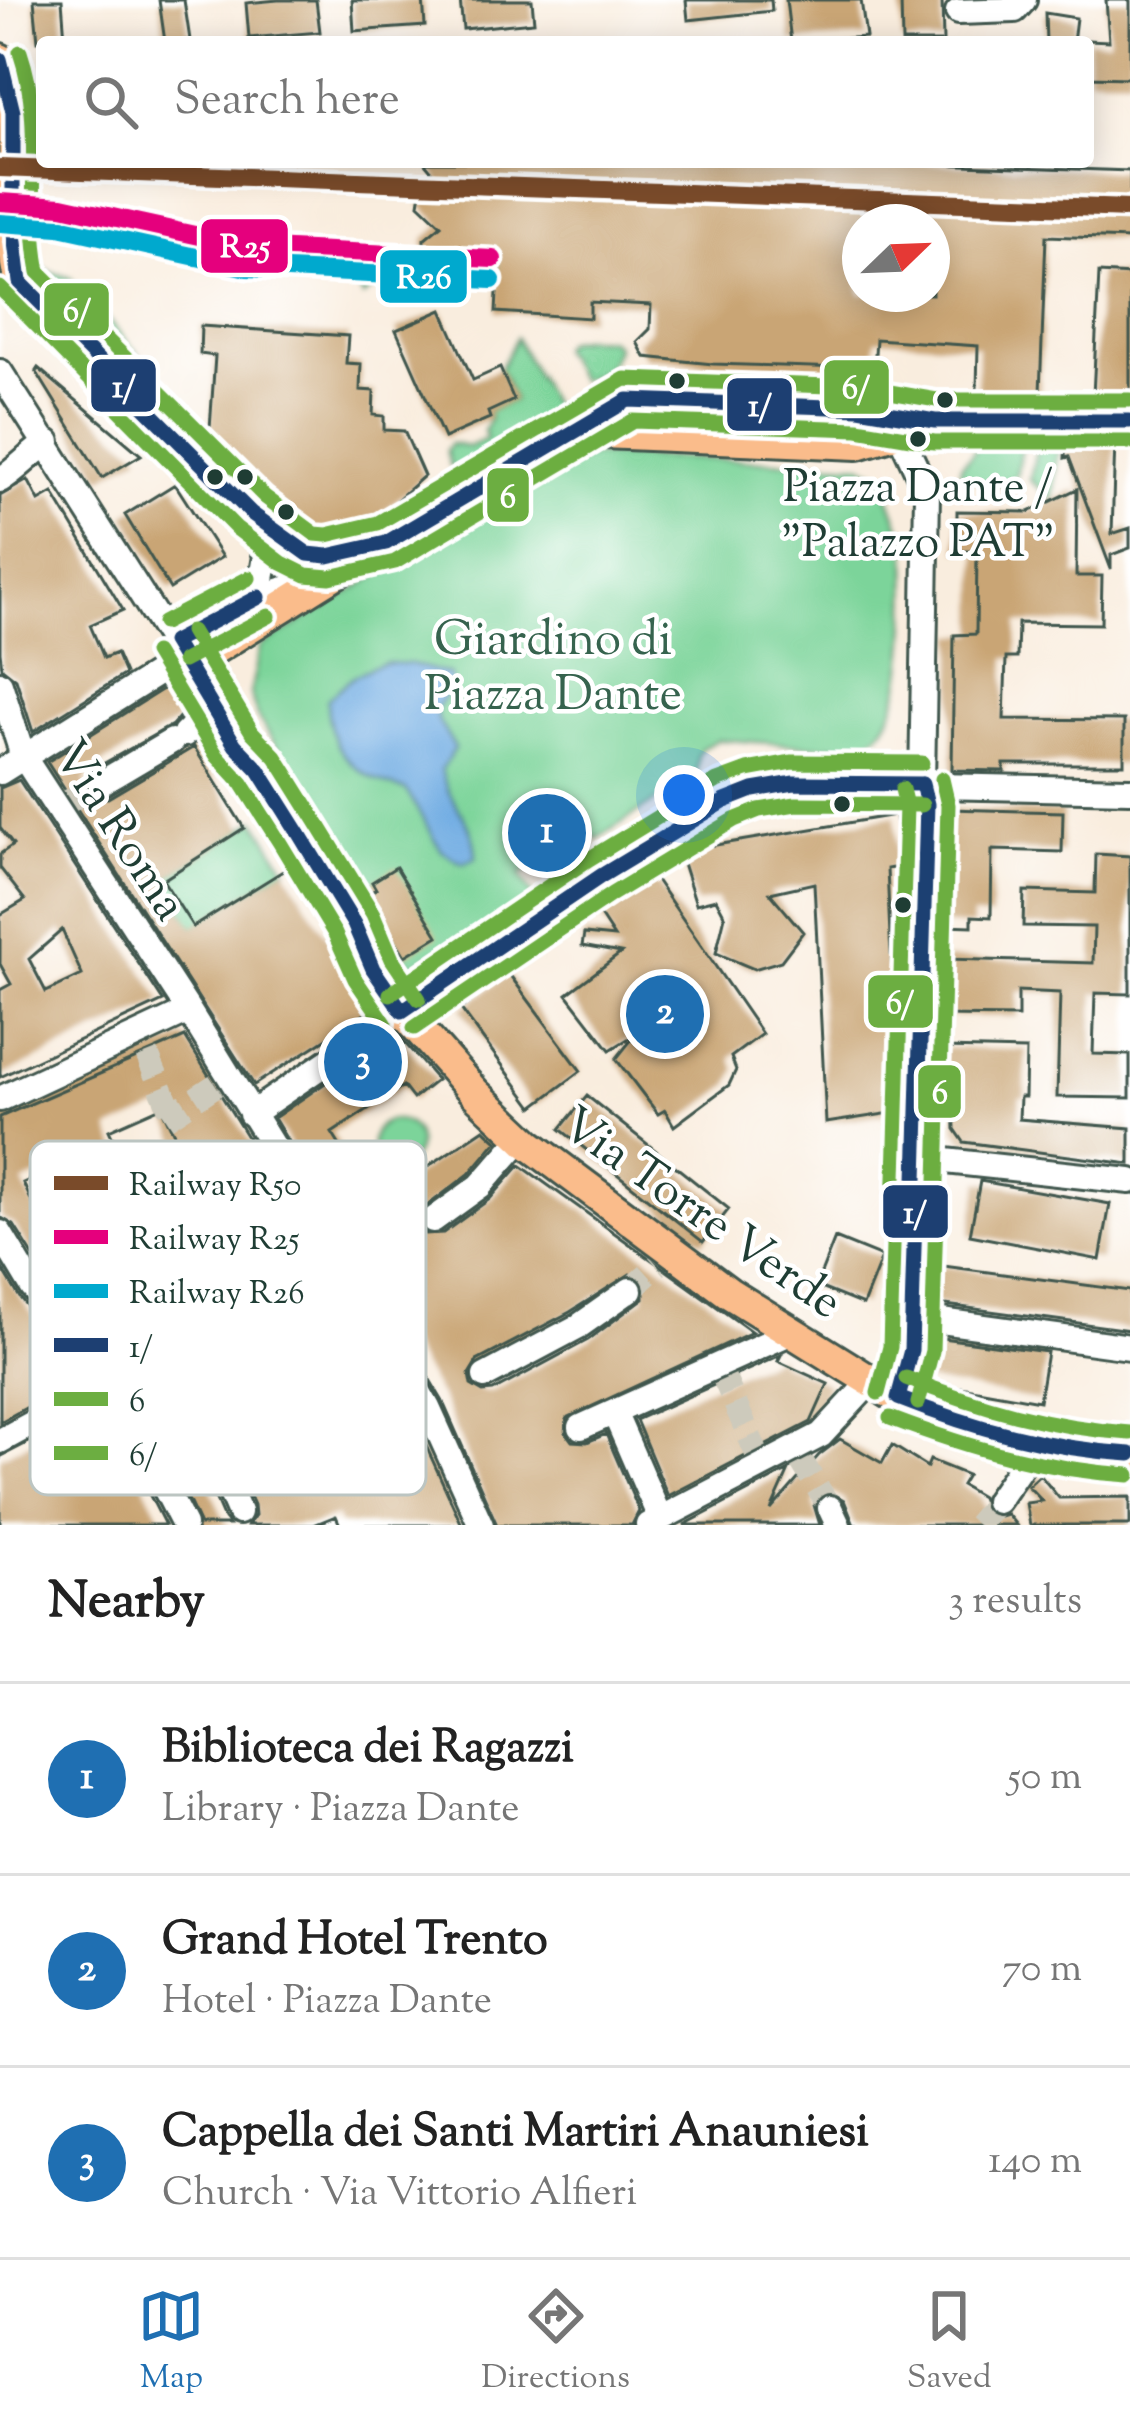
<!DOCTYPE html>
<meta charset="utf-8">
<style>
:root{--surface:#fff;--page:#f6f6f6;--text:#222;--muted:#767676;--line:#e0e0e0;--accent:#1f6fb2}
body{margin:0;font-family:"Sorts Mill Goudy",serif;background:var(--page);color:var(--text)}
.compass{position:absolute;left:842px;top:204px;width:108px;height:108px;border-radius:50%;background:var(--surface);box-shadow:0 6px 30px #0003;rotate:67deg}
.you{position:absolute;left:684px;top:795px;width:42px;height:42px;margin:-30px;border:9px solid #fff;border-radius:50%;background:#1a73e8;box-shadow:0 0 0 18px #1a73e833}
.badge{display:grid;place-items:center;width:78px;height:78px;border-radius:50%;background:var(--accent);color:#fff;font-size:39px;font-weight:700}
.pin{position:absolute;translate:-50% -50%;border:6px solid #fff;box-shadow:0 3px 12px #0006}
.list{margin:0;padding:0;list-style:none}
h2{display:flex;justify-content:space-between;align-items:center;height:156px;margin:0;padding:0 48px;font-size:51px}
h2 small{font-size:39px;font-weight:400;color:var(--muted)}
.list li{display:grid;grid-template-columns:78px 1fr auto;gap:36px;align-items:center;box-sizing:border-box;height:192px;padding:0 48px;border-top:3px solid var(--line)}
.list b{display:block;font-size:45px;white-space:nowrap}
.list p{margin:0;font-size:39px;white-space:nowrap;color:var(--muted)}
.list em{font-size:39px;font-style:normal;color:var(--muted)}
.icon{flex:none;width:66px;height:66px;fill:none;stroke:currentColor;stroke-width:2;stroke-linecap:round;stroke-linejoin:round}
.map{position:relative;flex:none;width:1130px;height:1525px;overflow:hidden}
.search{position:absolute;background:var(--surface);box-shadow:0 6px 30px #0003;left:36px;right:36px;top:36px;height:132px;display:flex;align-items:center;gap:30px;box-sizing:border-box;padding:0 42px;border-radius:12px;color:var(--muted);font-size:45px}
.sheet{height:732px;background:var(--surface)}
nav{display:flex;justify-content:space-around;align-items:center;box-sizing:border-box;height:168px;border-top:3px solid var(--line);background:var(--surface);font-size:33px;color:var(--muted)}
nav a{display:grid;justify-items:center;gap:6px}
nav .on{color:var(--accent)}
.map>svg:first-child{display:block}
.green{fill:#7bd49a;stroke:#4d8867;stroke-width:3}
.water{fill:#72ade3;stroke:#48758c;stroke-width:3}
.building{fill:#c9a575;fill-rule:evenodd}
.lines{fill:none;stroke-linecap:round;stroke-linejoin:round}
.minor-tunnel{stroke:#cdcabc;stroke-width:24;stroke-dasharray:24 12;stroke-linecap:butt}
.minor-casing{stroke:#40574e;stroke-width:30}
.major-casing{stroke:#40574e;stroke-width:36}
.minor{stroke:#fff;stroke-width:24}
.major{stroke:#fabc8b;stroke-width:30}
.bus-1-casing{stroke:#fff;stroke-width:24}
.bus-2-casing{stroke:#fff;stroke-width:24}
.bus-3-casing{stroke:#fff;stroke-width:24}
.bus-1{stroke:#1d3f72;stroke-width:15}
.bus-2{stroke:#6cae41;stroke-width:15}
.bus-3{stroke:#6cae41;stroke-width:15}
.rail-1-casing{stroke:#fff;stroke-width:27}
.rail-2-casing{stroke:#fff;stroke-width:27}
.rail-3-casing{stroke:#fff;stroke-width:27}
.rail-1{stroke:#7a4b2a;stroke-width:18}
.rail-2{stroke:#e5007d;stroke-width:18}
.rail-3{stroke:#00a9ce;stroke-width:18}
.bus-dot{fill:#1f3d34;stroke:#fff;stroke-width:4.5}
.labels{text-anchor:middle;stroke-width:9;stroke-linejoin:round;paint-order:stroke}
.bus-label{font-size:45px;fill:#1f3d34;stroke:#fff}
.park-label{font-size:48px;fill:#36634e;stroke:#fff}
.street-label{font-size:48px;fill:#1f3d34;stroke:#fff}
.key{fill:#fff;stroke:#bcc5c2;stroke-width:3}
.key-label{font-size:33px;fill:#1f3d34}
.line-badge{stroke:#fff;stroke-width:4.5}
.badge-label{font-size:33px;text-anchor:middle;font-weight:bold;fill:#fff}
</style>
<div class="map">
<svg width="1130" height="1525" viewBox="0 0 1130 1525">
<rect width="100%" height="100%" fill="#fff"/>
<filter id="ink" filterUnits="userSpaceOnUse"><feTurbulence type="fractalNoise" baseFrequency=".00833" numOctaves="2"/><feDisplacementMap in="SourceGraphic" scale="24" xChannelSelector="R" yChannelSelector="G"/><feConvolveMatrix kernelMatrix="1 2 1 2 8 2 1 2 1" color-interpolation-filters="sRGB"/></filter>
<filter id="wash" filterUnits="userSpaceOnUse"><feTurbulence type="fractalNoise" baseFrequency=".004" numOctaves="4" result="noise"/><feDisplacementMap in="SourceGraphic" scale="48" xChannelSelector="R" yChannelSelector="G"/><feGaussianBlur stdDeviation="2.7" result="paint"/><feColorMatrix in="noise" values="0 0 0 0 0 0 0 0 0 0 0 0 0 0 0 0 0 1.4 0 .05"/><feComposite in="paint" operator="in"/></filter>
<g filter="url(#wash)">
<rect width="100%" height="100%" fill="#f9edde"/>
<path class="green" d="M344,258l155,7 -1,11 -121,10 -14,10z
M31,265l39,13 132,147 -6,5z
M516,338l39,73 -96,62 -9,-8 -4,-15 5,-6 17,3 19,-8 -3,-8 6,-13 -2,-6 26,-12 -14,-32z
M582,338l27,1 7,7c-4,21 -16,30 -37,34l-19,-32 4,-6z
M988,435l35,1 -7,40 -20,9 -36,-10 1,-9z
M1044,436l15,1 -6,63 -23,-20 8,-40z
M591,455l268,9 16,7 18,19 -5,3 14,39 5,-1c-1,47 12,205 -49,213 -45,5 -95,-3 -140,-4l-16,8 -4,7 -2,20 -99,64 -7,-9 -12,7 3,11 -34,22 -6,-9 -21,14 14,22 -85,58 -5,-8 -33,20 -154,-252 -7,-21 10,-47 231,-141z
M256,820l30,49 -93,59 -30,-48z
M372 1143a23 23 0 1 1 46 0a23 23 0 1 1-46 0Z"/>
<path class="water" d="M386,663l25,1 39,11 1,12 -15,22 1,10 18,29 -14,22c8,37 34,48 35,88l-14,5 -20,-12 -36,-61c-49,-11 -78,-38 -79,-90 17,-17 36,-33 59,-37z"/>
<g id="blocks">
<path class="building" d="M34,0h28l3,39 -27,2z
M159,0h25l6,40 -25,2z
M278,0h38l4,32 -71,6 -3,-35z
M352,0h71l2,26 -71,5z
M460,0h72l2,22 -71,7z
M686,0h85l1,11 -84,9z
M786,0h75l5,37 -75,5z
M901,0h41l1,42h-41z
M1106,0h24v78l-42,-1v-37l21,1z
M1045,13l31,5 -3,24h-27z
M424,162h454l252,9v68l-84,-3 -6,157 -63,-3 1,-44 -102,-7 -2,30 -161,-5 -68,-7 -8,-15 13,-13 1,-24 -61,-3v16l-94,-6 3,-57 -66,-2 -9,-3v-11l17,-14 -22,-21 2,-12 19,-11zM860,222h72v72h-72z
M1099,273l31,2v123l-37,-2z
M442,310l31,70 27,-12 14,32 -26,12 2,6 -46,20 -48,-108z
M201,326l147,10 -2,27 15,1 -1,26 14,1 -1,24 11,1v14l20,1 20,45 -59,52 -50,7 -20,-15 -85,-91 5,-73 -15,-2z
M38,368l103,87 -39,23 -66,-107z
M1066,439l49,1 -3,94 18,-6v20l-19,7v14l-42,-112 -4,1z
M28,480l11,21 14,-8 70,117 -33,15 14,33 12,-5 9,21 -92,58 -17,-53 -14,-11 -2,-16v-156z
M175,484l47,73 -52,32 -45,-74z
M1077,489l-1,87h26l-1,48 -83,-1 -1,35h-11l-2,61 120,1v44h-120v7l-52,-1 2,-135 22,-1 1,-83h-20v-40l72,1z
M171,684l16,24 -15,17 -80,45 -7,12 3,10 6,6h14l86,-51 50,81 -81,52 30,47 93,-58 85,141 -117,75 -207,-323z
M19,780l144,221 -163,76v-87l11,-6 -11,-20v-49l25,-15 -25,-32v-14l13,-9 -13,-17v-40zM62,930l20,45 -36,17 -17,-33z
M547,796l34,52 -34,22 -34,-52z
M948,809l115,3 -1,40 -70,-2 -1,67 -19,-1v10l-27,-1z
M895,815l3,52 -11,2 11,243 -72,11 -12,-240 -44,10 33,39 -22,29 -27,8 -38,-16 9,-37 -9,-17 -20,5 -15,-47 17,-9z
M1096,854l34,2v138l-35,-1 -2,61 37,1v43l-73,-1 3,-104 -42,-2v26l-74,-1 1,-57 148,4 1,-36 -71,-1 1,-35 71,2z
M396,867l42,69 -33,20 -38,-62 9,-5 -4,-7z
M654,877l108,157 -31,23 5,13 -7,15 -55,41 -9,-16 -7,4 -42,-55 20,-25 -26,16 -43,-56 54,-41 -39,-7 2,-12 30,3 -15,-23z
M509,974l72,97 -48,36 -72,-98z
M397,1034l40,46 -24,19 -10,-13 -71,47 43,69 109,-73 13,12 -28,33 -50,38 -2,11 8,11 18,-1 47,-34 30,-34 232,167 -185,86 -1,15 6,8 15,1 19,-8 33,77 -7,14h-135l-55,-125 -168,-282zM630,1274l14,8v16l-56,42 -95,51 -10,1 -12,-7 -2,-11 8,-13 93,-49z
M185,1037l150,242 -63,8 -80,30 -18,-47 -29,12 19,50 -51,28 -66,-82 -33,-53 -14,-8v-100zM161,1107l16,33 -37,15 33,81 -39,19 -39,-91 24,-12 -10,-22zM58,1167l19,39 -36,15 -18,-38z
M944,1048l82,2 -1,47h-5l-1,22 111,9v36l-166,-22 -9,-13 -1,-35 -10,-1z
M587,1096l142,113 -26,33 -143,-113z
M980,1181l130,23 -10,56 -130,-25z
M835,1238l47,19 -19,48 -47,-19z
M0,1265l20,33 64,78 -84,46z
M936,1265l194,26v39l-199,-27z
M337,1313l40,38 29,51 56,123h-122l-4,-9 -22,9h-66l7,-10 -1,-10 -31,-68 -17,-3 -41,18 -33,-64 74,-41 75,-28z
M934,1337l113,15 -8,49 -112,-20z
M781,1355l-3,6 50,23 -17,38 -143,74 -32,-76z
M103,1404l62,121h-165v-68z
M840,1439l42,24 10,-18 35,22 3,-7 37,15 -6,10 20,12 6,17 10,3 10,-3 9,11h-162l-10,-25 -14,-8 -13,6 -3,7 6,20h-136l105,-55 -18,40 48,-55z
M203,1471l21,48 5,6h-29l-20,-43z
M1040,1475l19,23 71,-1v28h-100l-4,-22 16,-2 -14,-15z"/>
</g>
</g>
<g filter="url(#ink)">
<use href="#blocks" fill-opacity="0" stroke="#40574e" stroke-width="3"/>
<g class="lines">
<path class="minor-tunnel" d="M66,803l35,-20
M147,1054l25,60
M166,1118l50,-33
M630,1290l28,-25
M721,1371l39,90
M799,1457l31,51
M977,1525l20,-24"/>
<g class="minor-casing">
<path id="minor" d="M958,12l57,-2 9,-10
M0,372l187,294
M0,480c18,-11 30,-26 48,-38
M251,513l15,43 -7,41
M173,642l86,-45 49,-15
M0,684l23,72 166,255 165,267 74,130 53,117
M185,734l14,-14
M0,772l182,-114
M101,783l71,-42
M0,1099l189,-88
M251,1114c88,-61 176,-121 264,-180 87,-58 175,-134 279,-151l336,7
M918,1158l212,23
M433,1220l47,-34 42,-48
M0,1233l33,55 77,94 74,143
M912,1317l218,30
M485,1376l94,-50 51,-36
M898,1398l13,-48 16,-546 -5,-20 5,-292 -28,-60
M614,1412l46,106
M581,1427l211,-95
M0,1441l199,-109 78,-29 85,-10
M159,1473l53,-24 27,63
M997,1501l38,-55
M830,1508l8,17
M648,1525l173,-90 50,-54"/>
</g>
<g class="major-casing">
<path id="major" d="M0,59c31,68 0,151 20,223l231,231 57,41 20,2 35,-6
M1130,421l-160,-3 -35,3 -77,23 -279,-12 -134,73 -258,161 48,79 24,25 95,154 14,35 22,38 85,96 54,51 200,149 169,105 81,32 56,16 95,8"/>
</g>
<use href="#minor" class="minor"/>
<use href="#major" class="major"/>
<g class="bus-1-casing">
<path id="bus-1" d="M0,59l13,53v114l7,56 231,231 57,41 20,2 58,-13 242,-143 231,8 76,13h195
M173,642l62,103 24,25 39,62 56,92 19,45 29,42
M173,642l86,-45
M922,784l5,20 -16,546 -13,48c76,30 150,51 232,56
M402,1011l199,-135 124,-75 28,-11 41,-7 128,1"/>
</g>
<g class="bus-2-casing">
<path id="bus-2" d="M0,288l236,240 46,35 24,12 24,2 65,-15 238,-141 225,8 76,13h196
M155,653l62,103 25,27 38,60 55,91 20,45 30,44
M183,661l86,-45
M414,1028l198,-134 122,-74 25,-10 37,-6 126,1
M918,1403l14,-52 16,-546 -6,-26
M890,1418c79,30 155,52 239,57"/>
</g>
<g class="bus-3-casing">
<path id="bus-3" d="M20,52c25,73 5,146 19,220l226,225 50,37 12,1 51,-12 247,-144 235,8 77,13h193
M163,623l86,-45
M191,631l61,101 24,25 40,64 57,93 19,45 27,40
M390,994l199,-135 128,-78 30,-11 45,-8 130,1
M906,1378c73,29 145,50 224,55
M878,1393l12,-46 16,-541 -4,-17"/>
</g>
<use href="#bus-1" class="bus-1"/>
<use href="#bus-2" class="bus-2"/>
<use href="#bus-3" class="bus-3"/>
<g class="rail-1-casing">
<path id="rail-1" d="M0,168l1130,41"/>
</g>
<g class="rail-2-casing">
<path id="rail-2" d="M0,202l62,4 188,41 243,12"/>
</g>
<g class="rail-3-casing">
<path id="rail-3" d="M0,223l59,4 188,41 245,12"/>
</g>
<use href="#rail-1" class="rail-1"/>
<use href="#rail-2" class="rail-2"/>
<use href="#rail-3" class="rail-3"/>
</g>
</g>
<g class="bus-dot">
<circle cx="677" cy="381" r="10"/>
<circle cx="945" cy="400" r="10"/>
<circle cx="918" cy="439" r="10"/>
<circle cx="215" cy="477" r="10"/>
<circle cx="245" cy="477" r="10"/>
<circle cx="286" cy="512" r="10"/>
<circle cx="842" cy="804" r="10"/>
<circle cx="903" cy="905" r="10"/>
</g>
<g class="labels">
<g class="bus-label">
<text x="918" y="501">Piazza Dante /<tspan x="918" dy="55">"Palazzo PAT"</tspan></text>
</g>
<g class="park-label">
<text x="553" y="654">Giardino di<tspan x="553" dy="55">Piazza Dante</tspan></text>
</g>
<g class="street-label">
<text transform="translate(122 829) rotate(57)" y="17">Via Roma</text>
<text transform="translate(703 1211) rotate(35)" y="17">Via Torre Verde</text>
</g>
</g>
<rect x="30" y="1141" width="396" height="354" rx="18" class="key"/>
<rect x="54" y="1176" width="54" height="14" fill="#7a4b2a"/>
<rect x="54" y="1230" width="54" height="14" fill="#e5007d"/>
<rect x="54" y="1284" width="54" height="14" fill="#00a9ce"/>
<rect x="54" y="1338" width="54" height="14" fill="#1d3f72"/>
<rect x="54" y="1392" width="54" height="14" fill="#6cae41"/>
<rect x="54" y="1446" width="54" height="14" fill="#6cae41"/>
<g class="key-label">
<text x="129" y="1195">Railway R50</text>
<text x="129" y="1249">Railway R25</text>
<text x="129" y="1303">Railway R26</text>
<text x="129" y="1357">1/</text>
<text x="129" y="1411">6</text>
<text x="129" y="1465">6/</text>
</g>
<g class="line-badge">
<rect x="199" y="217" width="91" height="58" rx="12" fill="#e5007d"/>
<rect x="378" y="248" width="91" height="57" rx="12" fill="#00a9ce"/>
<rect x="42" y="281" width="69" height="57" rx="12" fill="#6cae41"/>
<rect x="89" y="357" width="69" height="57" rx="12" fill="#1d3f72"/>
<rect x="822" y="358" width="69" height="58" rx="12" fill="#6cae41"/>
<rect x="725" y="376" width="69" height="57" rx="12" fill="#1d3f72"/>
<rect x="485" y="466" width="46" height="58" rx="12" fill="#6cae41"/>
<rect x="866" y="973" width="69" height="57" rx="12" fill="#6cae41"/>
<rect x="916" y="1063" width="47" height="57" rx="12" fill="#6cae41"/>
<rect x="881" y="1183" width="69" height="57" rx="12" fill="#1d3f72"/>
</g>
<g class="badge-label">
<text x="245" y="257">R25</text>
<text x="424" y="288">R26</text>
<text x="77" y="321">6/</text>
<text x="124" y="397">1/</text>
<text x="856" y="398">6/</text>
<text x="760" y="416">1/</text>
<text x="508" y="507">6</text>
<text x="900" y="1013">6/</text>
<text x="940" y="1103">6</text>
<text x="915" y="1223">1/</text>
</g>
</svg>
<svg class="compass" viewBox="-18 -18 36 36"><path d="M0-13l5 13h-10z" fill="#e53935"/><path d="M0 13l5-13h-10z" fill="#767676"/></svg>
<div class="you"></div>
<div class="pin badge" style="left:547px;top:833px">1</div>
<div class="pin badge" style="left:665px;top:1014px">2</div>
<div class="pin badge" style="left:363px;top:1062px">3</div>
<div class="search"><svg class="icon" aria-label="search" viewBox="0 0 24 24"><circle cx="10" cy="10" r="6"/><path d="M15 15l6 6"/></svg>Search here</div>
</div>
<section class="sheet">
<h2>Nearby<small>3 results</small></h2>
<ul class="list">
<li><span class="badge">1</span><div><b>Biblioteca dei Ragazzi</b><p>Library · Piazza Dante</p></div><em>50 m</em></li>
<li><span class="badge">2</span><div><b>Grand Hotel Trento</b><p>Hotel · Piazza Dante</p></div><em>70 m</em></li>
<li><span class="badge">3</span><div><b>Cappella dei Santi Martiri Anauniesi</b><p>Church · Via Vittorio Alfieri</p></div><em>140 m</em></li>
</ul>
</section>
<nav>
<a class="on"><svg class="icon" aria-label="map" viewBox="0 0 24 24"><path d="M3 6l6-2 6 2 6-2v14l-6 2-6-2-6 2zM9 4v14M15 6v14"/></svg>Map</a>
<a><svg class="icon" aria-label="directions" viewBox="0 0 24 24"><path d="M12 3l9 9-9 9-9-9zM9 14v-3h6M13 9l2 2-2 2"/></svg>Directions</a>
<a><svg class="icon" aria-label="saved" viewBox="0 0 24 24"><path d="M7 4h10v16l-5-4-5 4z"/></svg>Saved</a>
</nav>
